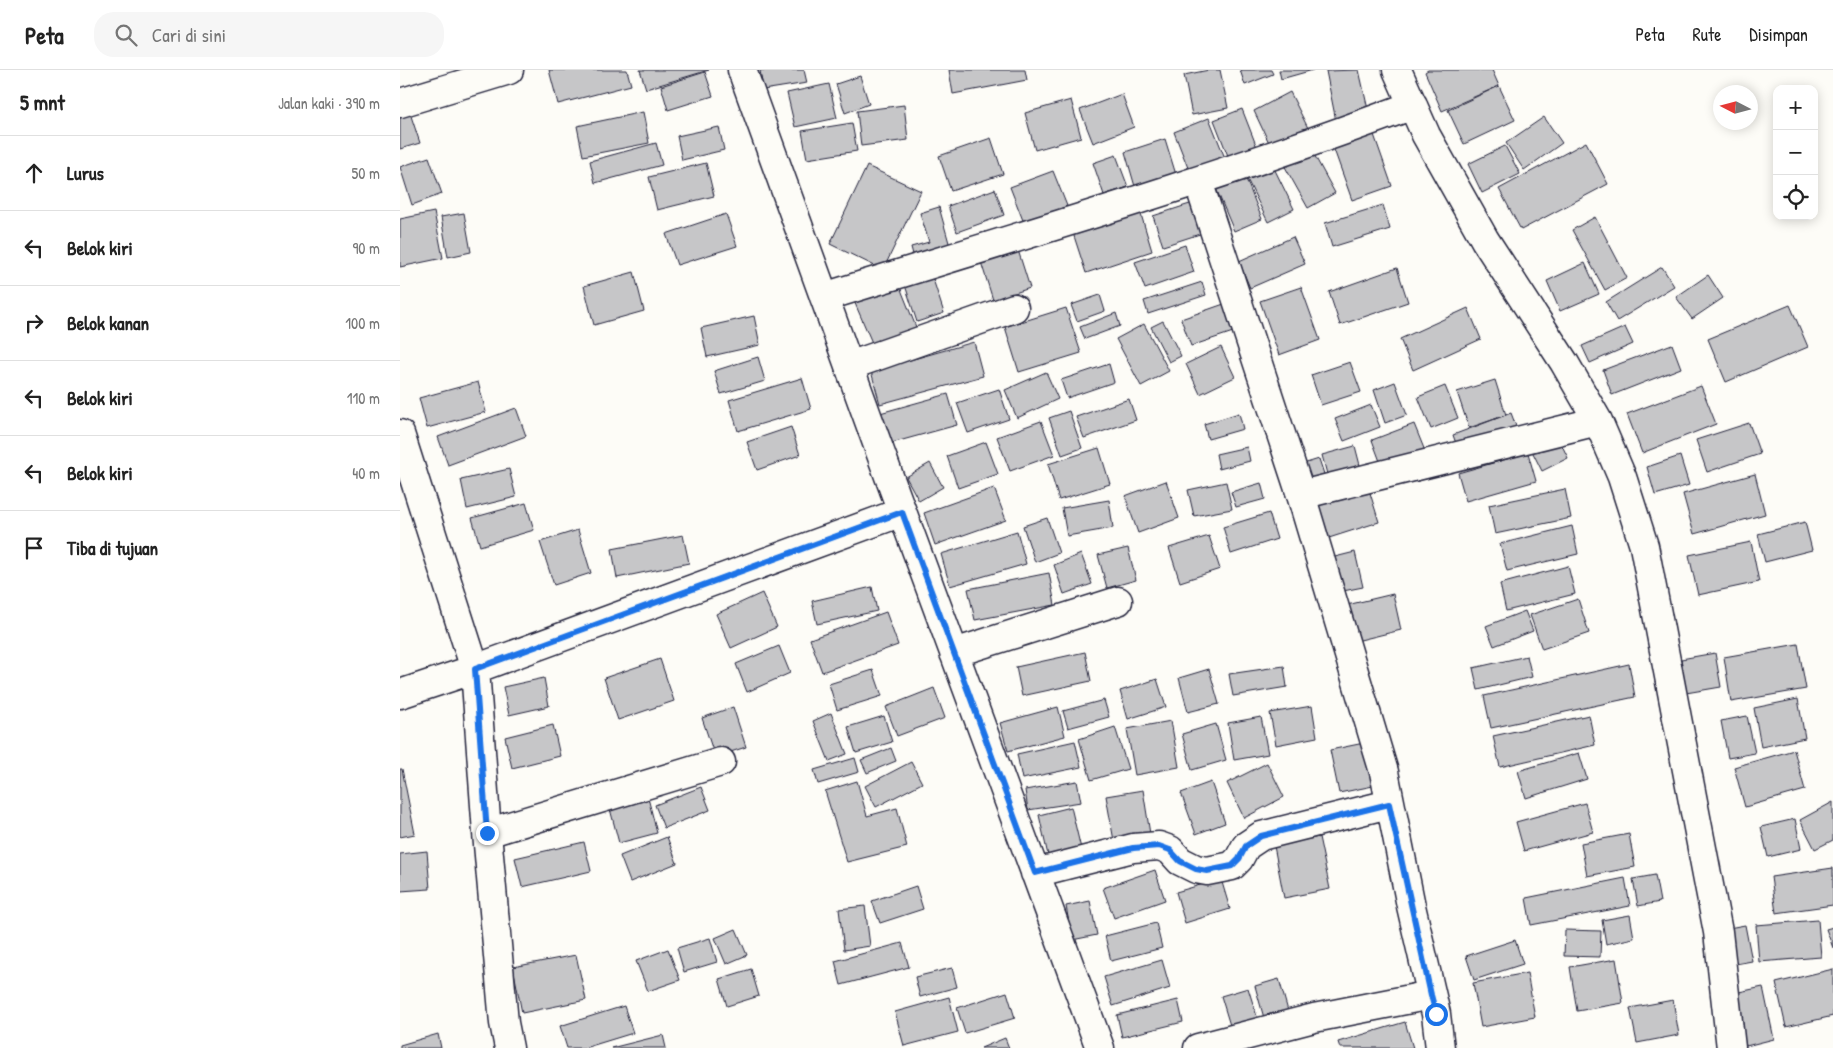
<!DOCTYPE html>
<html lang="id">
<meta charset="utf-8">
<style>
:root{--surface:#fff;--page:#f6f6f6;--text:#222;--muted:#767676;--line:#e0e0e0}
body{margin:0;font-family:"Patrick Hand",sans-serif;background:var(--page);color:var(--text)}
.controls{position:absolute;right:15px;top:15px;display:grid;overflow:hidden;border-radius:10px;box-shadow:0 2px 12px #0003}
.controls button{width:45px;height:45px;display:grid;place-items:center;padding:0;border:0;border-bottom:1px solid var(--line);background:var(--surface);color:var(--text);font:25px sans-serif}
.compass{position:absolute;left:1313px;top:15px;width:45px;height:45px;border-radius:50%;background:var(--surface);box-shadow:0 2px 12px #0003;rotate:276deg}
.stop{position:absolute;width:15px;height:15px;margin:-11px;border:4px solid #1a73e8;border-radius:50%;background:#fff}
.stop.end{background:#1a73e8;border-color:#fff;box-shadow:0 1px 5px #0008}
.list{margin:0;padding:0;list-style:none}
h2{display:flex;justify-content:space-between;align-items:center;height:65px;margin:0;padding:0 20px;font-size:21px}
h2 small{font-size:16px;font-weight:400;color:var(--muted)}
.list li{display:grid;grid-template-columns:32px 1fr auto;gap:15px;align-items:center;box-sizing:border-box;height:75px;padding:0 20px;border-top:1px solid var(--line)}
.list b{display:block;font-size:19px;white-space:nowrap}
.list em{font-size:16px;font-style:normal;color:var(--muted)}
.icon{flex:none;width:28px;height:28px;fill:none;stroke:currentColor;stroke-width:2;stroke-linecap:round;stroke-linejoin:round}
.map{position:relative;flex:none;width:1433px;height:978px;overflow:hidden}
header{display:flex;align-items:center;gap:30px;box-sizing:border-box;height:70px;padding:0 25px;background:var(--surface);border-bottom:1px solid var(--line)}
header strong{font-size:24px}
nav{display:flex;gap:28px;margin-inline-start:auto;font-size:18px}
.search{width:350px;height:45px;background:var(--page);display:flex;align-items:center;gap:12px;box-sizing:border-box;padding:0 18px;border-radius:20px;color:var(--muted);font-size:19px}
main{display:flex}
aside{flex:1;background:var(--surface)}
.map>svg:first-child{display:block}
.building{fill:#c6c6c8;stroke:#22223b}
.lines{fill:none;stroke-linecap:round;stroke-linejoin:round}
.minor-casing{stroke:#22223b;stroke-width:31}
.minor{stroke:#fdfcf7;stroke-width:28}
.route{stroke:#1a73e8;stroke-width:6}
</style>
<header>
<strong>Peta</strong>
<div class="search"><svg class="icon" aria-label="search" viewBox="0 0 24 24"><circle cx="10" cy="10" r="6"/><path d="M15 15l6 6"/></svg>Cari di sini</div>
<nav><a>Peta</a><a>Rute</a><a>Disimpan</a></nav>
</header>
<main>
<aside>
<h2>5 mnt<small>Jalan kaki · 390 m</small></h2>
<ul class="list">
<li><svg class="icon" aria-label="ahead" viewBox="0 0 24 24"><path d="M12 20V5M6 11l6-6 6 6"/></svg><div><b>Lurus</b></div><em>50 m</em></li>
<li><svg class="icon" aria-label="left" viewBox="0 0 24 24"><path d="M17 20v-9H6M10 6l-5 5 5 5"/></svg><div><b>Belok kiri</b></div><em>90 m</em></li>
<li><svg class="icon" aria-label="right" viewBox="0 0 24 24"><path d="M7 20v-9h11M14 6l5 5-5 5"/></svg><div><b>Belok kanan</b></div><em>100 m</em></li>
<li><svg class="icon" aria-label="left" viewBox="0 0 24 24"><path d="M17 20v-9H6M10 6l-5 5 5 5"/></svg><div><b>Belok kiri</b></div><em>110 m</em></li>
<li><svg class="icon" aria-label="left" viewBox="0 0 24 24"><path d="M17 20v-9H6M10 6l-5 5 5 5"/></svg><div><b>Belok kiri</b></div><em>40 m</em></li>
<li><svg class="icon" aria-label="arrive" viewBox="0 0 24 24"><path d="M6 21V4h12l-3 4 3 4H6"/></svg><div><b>Tiba di tujuan</b></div></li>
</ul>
</aside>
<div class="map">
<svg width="1433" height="978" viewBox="0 0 1433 978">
<rect width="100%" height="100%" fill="#fdfcf7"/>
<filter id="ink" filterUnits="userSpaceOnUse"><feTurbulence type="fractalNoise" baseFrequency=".02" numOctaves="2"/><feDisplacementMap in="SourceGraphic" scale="10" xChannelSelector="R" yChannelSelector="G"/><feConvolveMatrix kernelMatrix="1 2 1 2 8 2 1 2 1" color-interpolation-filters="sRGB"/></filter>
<g filter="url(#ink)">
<path class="building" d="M149,0h78l4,15 -73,19z
M240,0h69l-63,19z
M360,0h44l3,13 -44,7z
M549,0h76l2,10 -74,14z
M809,0h11l8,38 -36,7 -8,-40z
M840,0h31l2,4 -28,11z
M879,0h34l-32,9z
M959,0l10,44 -33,7 -10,-50z
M1028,0h64l7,16 -57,25 -17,-39z
M305,2l8,24 -45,14 -7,-24z
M460,6l9,28 -24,9 -9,-29z
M429,14l8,34 -42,9 -8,-34z
M1099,16l16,34 -51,24 -16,-34z
M890,22l18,36 -37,19 -17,-36z
M722,24l12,33 -41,16 -13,-33z
M671,30l10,37 -46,13 -10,-37z
M504,35l4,35 -47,6 -4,-35z
M842,39l16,41 -28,11 -16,-41z
M9,40l11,33 -20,6v-36z
M243,42l6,31 -66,13 -6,-30z
M1144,47l18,26 -38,27 -18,-27z
M809,48l16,40 -35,15 -16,-41z
M452,53l5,28 -50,8 -5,-28z
M319,57l5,23 -42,10 -5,-24z
M972,59l20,57 -40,14 -20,-56z
M591,68l12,36 -52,17 -12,-35z
M765,69l12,39 -41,12 -11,-38z
M1186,72l22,42 -87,46 -22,-41z
M256,73l6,22 -67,18 -5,-22z
M1105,76l15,28 -38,19 -14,-29z
M911,79l24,44 -27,15 -24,-43z
M716,85l12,32 -24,8 -11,-32z
M29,87l13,37 -30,11 -12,-38z
M871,92l23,47 -26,13 -23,-47z
M306,93l8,33 -57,14 -8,-33z
M467,96l54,25 -38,79 -53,-26z
M653,101l14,35 -43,17 -14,-36z
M844,104l18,45 -28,12 -19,-45z
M595,119l9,26 -47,17 -9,-26z
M802,130l10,30 -49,16 -10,-30z
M983,135l7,24 -58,18 -7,-24z
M539,137l12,43 -35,16 -5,-19 18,-5 -9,-29z
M740,141l12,40 -66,22 -13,-40z
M34,142l9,46 -43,9v-48z
M64,143l7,39 -23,5 -7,-40z
M326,144l11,32 -60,19 -11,-31z
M1195,147l32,61 -22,12 -33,-60z
M893,167l12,27 -55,24 -11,-27z
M785,175l9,27 -49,17 -10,-27z
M618,180l12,38 -37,12 -12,-38z
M1185,193l14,31 -39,17 -13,-30z
M1262,197l12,19 -57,35 -11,-19z
M997,198l11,34 -68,23 -11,-33z
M234,202l10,39 -50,14 -10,-39z
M531,203l13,40 -27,9 -13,-40z
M1308,205l15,23 -31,21 -16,-22z
M498,212l18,45 -43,18 -19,-44z
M802,212l4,13 -58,19 -4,-13z
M901,217l19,53 -41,15 -19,-54z
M700,225l5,16 -28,10 -6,-16z
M824,234l9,28 -42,14 -10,-27z
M1390,235l18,42 -82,35 -18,-43z
M666,238l15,45 -62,19 -14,-45z
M1068,238l13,31 -68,31 -13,-31z
M716,243l4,13 -35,13 -5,-12z
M354,246l6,29 -53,12 -6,-29z
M763,251l18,35 -12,6 -18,-35z
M744,254l25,47 -28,15 -25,-47z
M1225,257l8,17 -43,19 -8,-17z
M574,272l9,34 -103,28 -9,-33z
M1272,274l9,24 -69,27 -9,-25z
M821,277l14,30 -35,17 -14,-30z
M358,287l7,24 -44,13 -7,-23z
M950,292l11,30 -40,13 -10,-30z
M709,294l5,18 -47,16 -6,-18z
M646,302l12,27 -41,19 -12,-28z
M402,308l9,31 -73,22 -9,-31z
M1095,310l11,35 -37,13 -12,-36z
M78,312l8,30 -59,16 -8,-30z
M995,312l12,33 -22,8 -11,-33z
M1045,316l13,32 -27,11 -13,-32z
M1301,316l15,38 -74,29 -15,-39z
M599,319l10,30 -41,14 -11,-30z
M548,324l9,31 -69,19 -8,-31z
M729,329l7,21 -52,18 -8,-21z
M971,335l9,22 -36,14 -9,-22z
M116,338l10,28 -78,29 -10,-28z
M669,341l13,37 -20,7 -13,-37z
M839,343l4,16 -35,10 -4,-15z
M1111,343l8,21 -59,21 -7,-20z
M641,351l13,34 -44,16 -13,-34z
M1349,353l11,31 -53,18 -11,-32z
M1014,354l13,32 -43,16 -12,-32z
M391,357l9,28 -43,15 -10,-28z
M1158,367l10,21 -26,13 -11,-22z
M586,372l12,32 -40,14 -11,-32z
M955,376l7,27 -33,9 -7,-27z
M847,377l3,14 -31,8 -3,-15z
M699,378l11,36 -51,16 -11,-36z
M1128,383l8,28 -70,20 -8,-28z
M1280,386l9,29 -34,10 -8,-28z
M919,389l6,18 -22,7 -6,-18z
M530,393l13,24 -24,14 -13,-24z
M109,399l7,28 -49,12 -6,-29z
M1355,404l10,40 -71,20 -11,-40z
M966,410l13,42 -50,16 -13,-42z
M766,411l13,37 -41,15 -13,-37z
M826,412l6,27 -38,7 -6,-26z
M861,413l4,16 -29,8 -5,-15z
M594,418l12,32 -71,25 -11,-32z
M1165,419l6,29 -76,16 -6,-29z
M709,430l4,28 -46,8 -5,-28z
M126,433l8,27 -54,16 -8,-28z
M869,443l8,26 -46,15 -8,-27z
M647,448l12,35 -24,9 -12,-36z
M1405,452l7,28 -47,12 -7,-28z
M1172,456l6,28 -71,17 -7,-27z
M178,460l13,43 -37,12 -14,-43z
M617,461l9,33 -76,22 -9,-32z
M283,465l6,28 -72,15 -5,-29z
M809,466l11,33 -40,13 -11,-34z
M1351,472l8,40 -61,13 -9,-40z
M728,478l8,32 -29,8 -9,-33z
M955,482l8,35 -25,5 -7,-34z
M681,484l11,30 -28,10 -10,-29z
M1168,496l7,28 -69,17 -6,-27z
M649,503l6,32 -80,15 -7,-31z
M472,517l5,24 -60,13 -5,-23z
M362,523l15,34 -46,21 -15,-34z
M993,524l8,36 -45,11 -9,-36z
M1178,529l11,34 -47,16 -12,-34z
M1125,541l8,20 -39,15 -8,-20z
M486,542l12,33 -76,27 -12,-33z
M1398,574l8,45 -75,13 -7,-45z
M379,576l11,27 -43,19 -11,-28z
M685,582l6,29 -69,15 -6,-29z
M1315,583l6,34 -35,6 -5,-34z
M1127,586l5,21 -54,13 -5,-22z
M260,589l14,42 -56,19 -14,-42z
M1229,594l6,33 -144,31 -7,-32z
M884,596l3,21 -54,9 -4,-22z
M809,599l10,35 -31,8 -9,-34z
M473,600l9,26 -45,14 -8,-26z
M144,608l5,28 -40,9 -6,-28z
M757,609l9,28 -38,12 -8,-28z
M534,618l11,30 -48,18 -11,-29z
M1398,629l7,39 -44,9 -7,-39z
M704,630l5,17 -41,11 -5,-17z
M912,636l5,31 -41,8 -6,-32z
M333,637l13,40 -31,10 -13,-39z
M658,637l7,29 -57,15 -8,-28z
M431,643l16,41 -18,7 -16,-40z
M1189,645l6,30 -95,22 -7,-31z
M484,646l8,26 -36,11 -8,-26z
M1347,646l8,37 -27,5 -7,-37z
M861,647l7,37 -34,6 -6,-37z
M771,651l8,46 -44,8 -8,-46z
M816,654l10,36 -34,10 -10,-36z
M153,655l7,31 -48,12 -7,-31z
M715,657l13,42 -37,11 -12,-41z
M675,671l6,26 -59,12 -5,-25z
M964,673l9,43 -34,7 -9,-43z
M491,678l5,13 -29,12 -6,-13z
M1394,680l11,40 -60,17 -11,-40z
M1179,683l8,26 -61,19 -8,-27z
M455,688l4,14 -41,12 -4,-14z
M511,692l11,21 -46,24 -11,-21z
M867,693l17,34 -40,21 -17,-35z
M0,699h2l13,65 -15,3z
M457,711l10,35 30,-8 10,39 -60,15 -22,-71z
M677,711l4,21 -53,8 -3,-20z
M811,712l14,41 -29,11 -15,-41z
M301,717l9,23 -46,18 -9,-23z
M743,720l7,44 -36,7 -8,-45z
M247,724l10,39 -38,10 -10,-38z
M1433,732v38l-18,9 -15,-29z
M1185,733l8,29 -69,19 -8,-29z
M671,737l11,46 -33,7 -10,-45z
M1395,749l6,30 -33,8 -7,-30z
M1229,764l6,33 -48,9 -6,-33z
M267,767l10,26 -47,19 -10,-26z
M919,767l11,52 -46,9 -10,-52z
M184,772l7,29 -69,16 -7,-29z
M27,781l3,38 -30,2v-37z
M1433,798v37l-57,8 -5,-36z
M755,800l10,30 -51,18 -11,-30z
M1255,805l5,27 -22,4 -5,-27z
M1225,808l5,28 -99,19 -5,-27z
M821,809l9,30 -45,14 -9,-31z
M516,816l7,23 -43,14 -8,-22z
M690,831l7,34 -25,5 -6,-34z
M465,836l5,40 -26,4 -5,-41z
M1230,845l4,23 -28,6 -4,-24z
M1418,850l3,37 -62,5 -3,-37z
M756,853l6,25 -51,13 -6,-25z
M1345,855l7,36 -22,4 -7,-36z
M1433,857v21l-7,-19z
M336,859l11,26 -21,9 -11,-26z
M1165,860l36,1 -1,26 -36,-1z
M310,868l7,24 -33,10 -7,-24z
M1115,870l8,24 -49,16 -8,-24z
M502,873l7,24 -68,18 -6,-24z
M268,879l12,31 -32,11 -12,-30z
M176,885l10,45 -64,13 -9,-46z
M1216,889l7,44 -46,8 -7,-44z
M762,890l8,28 -57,18 -9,-29z
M552,898l5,19 -37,10 -5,-20z
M351,899l8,27 -32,10 -8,-27z
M1433,899v47l-47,11 -10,-44z
M1127,903l8,44 -54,10 -8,-44z
M879,909l9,32 -24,7 -9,-32z
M1363,917l11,52 -28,7 -12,-53z
M848,918l11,35 -27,9 -11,-36z
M607,922l8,26 -50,15 -8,-25z
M549,927l9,35 -54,14 -9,-34z
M778,930l5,22 -61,15 -5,-22z
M1273,930l6,35 -42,8 -7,-35z
M224,936l9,27 -49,15h-17l-7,-22z
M1005,952l8,26h-73l-2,-6z
M38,964l3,14h-41v-3z
M263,965l3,13h-55z
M605,968l4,10h-28z"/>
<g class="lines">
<g class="minor-casing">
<path id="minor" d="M342,0l148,409 210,569
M997,0l29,65 59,105 79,122 34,59 24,56 22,69 74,386 13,116
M0,33l109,-33
M798,111l103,314 297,-74
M424,227c197,-61 396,-119 589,-192
M449,296l165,-58
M0,364l75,235 12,164 17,190 5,25
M901,425l83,277 27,134 25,108 4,34
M554,583l164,-52
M0,624l75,-25 427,-157
M87,763l234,-71
M635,803l98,-25 26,-2 11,4 10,11 16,8 11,2 25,-5 7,-7 7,-13 15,-10 128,-32
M798,978l116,-30 117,-23"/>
</g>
<use href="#minor" class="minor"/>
</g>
</g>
<g class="lines" filter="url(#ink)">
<path class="route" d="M87,763l-12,-164 427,-157 133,361 98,-25 26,-2 11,4 10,11 16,8 11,2 25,-5 7,-7 7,-13 15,-10 128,-32 42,191 5,19"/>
</g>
</svg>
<div class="controls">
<button>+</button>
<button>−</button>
<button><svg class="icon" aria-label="locate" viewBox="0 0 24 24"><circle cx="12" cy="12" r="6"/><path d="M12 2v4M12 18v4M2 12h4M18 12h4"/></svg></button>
</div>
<svg class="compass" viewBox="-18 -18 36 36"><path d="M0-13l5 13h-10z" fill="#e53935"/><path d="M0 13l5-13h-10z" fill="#767676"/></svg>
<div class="stop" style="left:1036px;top:944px"></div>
<div class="stop end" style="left:87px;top:763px"></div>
</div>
</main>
